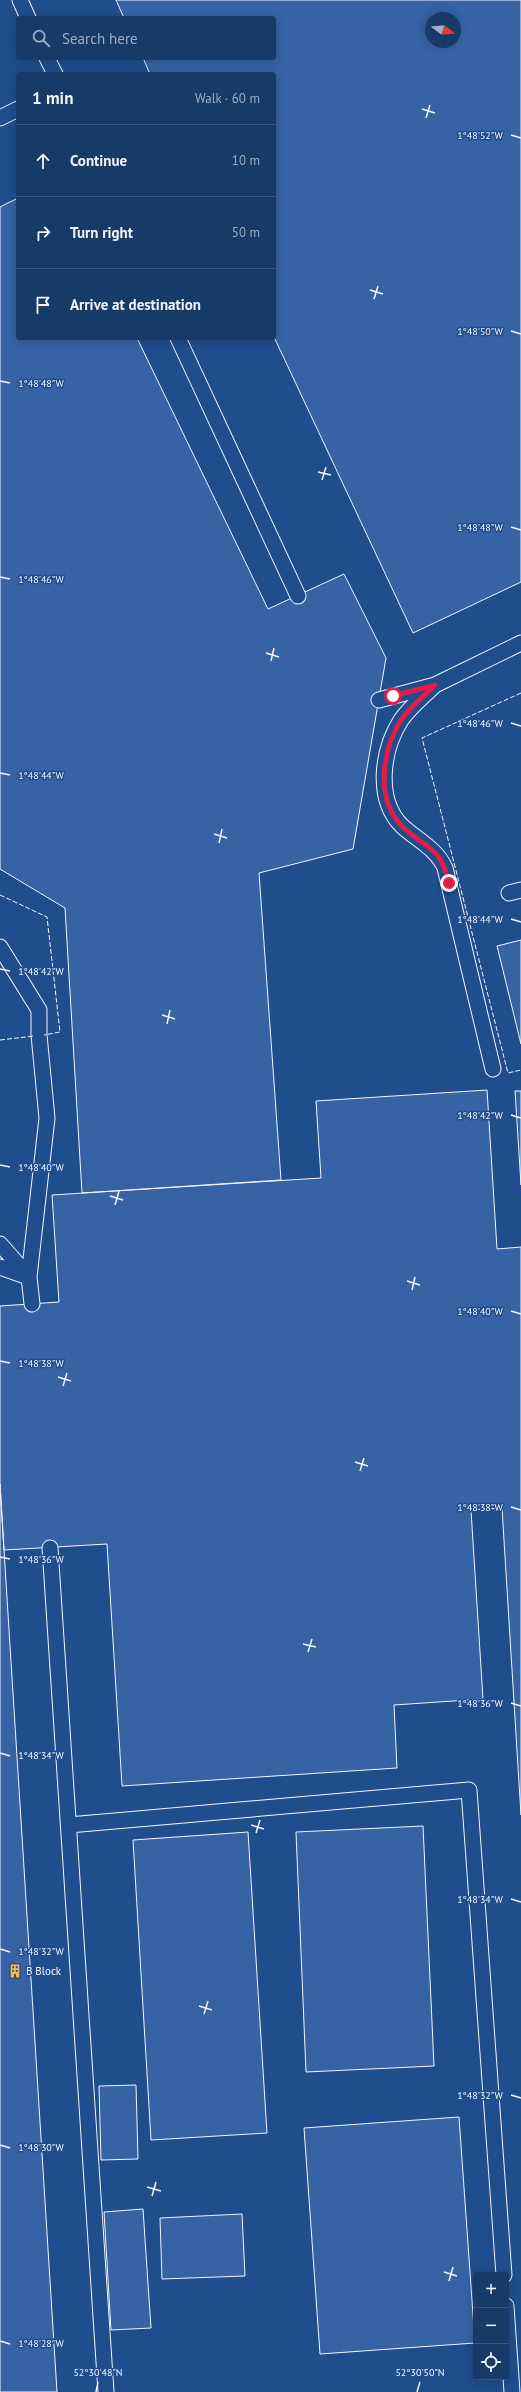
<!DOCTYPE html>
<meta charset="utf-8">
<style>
:root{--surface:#173a69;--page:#20416f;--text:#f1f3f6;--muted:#9eadc0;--line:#36547d}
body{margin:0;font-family:"PT Sans",sans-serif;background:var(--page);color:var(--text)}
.controls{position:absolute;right:12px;bottom:12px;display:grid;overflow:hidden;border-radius:4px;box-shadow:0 2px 10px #0003}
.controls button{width:36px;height:36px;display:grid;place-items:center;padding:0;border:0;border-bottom:1px solid var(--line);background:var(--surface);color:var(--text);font:20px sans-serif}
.compass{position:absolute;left:425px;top:12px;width:36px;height:36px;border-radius:50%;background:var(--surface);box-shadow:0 2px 10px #0003;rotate:106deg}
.stop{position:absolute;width:12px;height:12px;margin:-9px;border:3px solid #e11d48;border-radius:50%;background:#fff}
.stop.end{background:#e11d48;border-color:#fff;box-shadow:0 1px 4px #0008}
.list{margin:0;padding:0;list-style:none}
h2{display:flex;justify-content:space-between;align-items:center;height:52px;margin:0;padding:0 16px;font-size:17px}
h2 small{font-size:13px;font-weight:400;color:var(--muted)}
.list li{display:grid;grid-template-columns:26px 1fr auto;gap:12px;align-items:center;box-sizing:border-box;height:72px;padding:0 16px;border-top:1px solid var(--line)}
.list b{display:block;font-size:15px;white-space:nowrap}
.list em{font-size:13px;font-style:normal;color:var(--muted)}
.icon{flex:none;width:22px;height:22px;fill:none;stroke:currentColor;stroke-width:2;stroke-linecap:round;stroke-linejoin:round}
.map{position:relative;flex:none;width:521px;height:2392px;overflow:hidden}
.search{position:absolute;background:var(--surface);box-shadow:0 2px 10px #0003;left:16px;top:16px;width:260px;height:44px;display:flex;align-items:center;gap:10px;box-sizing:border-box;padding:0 14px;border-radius:4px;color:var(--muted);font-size:15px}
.panel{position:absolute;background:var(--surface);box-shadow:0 2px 10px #0003;left:16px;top:72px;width:260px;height:268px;border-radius:4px}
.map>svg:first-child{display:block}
.building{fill:#3563a3;stroke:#f2f6ff;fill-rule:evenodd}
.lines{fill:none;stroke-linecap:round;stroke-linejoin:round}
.lane-casing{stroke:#f2f6ff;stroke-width:17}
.lane{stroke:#1f4e8c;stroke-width:15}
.fence{stroke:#f2f6ff;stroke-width:1;stroke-dasharray:5 2;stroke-linecap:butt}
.route{stroke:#e11d48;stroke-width:5}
.ticks{fill:none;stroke:#f2f6ff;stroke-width:1.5}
.labels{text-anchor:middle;stroke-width:3;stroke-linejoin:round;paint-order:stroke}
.poi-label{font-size:11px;fill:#f2f6ff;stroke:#1f4e8c;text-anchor:start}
.ticks-label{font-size:10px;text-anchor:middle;fill:#f2f6ff;stroke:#1f4e8c;stroke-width:3;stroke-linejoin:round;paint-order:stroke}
</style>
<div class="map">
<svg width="521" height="2392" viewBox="0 0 521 2392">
<rect width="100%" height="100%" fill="#1f4e8c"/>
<path class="building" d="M116,0h405v582l-108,51 -139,-296v-263h-124l-7,-16h131v-40h-150zM431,18h24v24h-24z
M18,198v140h119l131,271 76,-35 42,84 -33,191 -94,24 22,307 -199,13 -17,-285 -65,-39v-662z
M521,940v104l-24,-98z
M487,1090l10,159 24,-2v568l-19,-307 -31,2 12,189 -89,6 3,63 -275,18 -15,-242 -103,6 -4,-66v-178l59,-4 -7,-107 269,-17 -5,-77z
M515,1091h6v94z
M0,1484l4,66 53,842h-57z
M423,1826l11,240 -128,6 -10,-240z
M248,1832l19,301 -116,7 -18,-300z
M136,2085l2,74 -37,1 -2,-74z
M459,2117l16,226 -155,11 -16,-226z
M143,2209l8,119 -40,2 -7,-118z
M242,2214l3,62 -83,3 -2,-61z"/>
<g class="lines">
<g class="lane-casing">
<path id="lane" d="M20,0l8,18
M47,58l8,16
M0,118l18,-9
M178,338l120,258
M435,685c-11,11 -25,22 -34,35 -19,30 -26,79 1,106 15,14 34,22 43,42l48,201
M379,700l56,-15 86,-42
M509,893l12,-3
M0,947l39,63v25l8,83 -18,159 3,27
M0,1244l29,33
M0,1267l28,10
M50,1548l56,844
M69,1825l400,-35 35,485
M506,2306l6,86"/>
</g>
<use href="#lane" class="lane"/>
<path class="fence" d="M521,693l-99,45 86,335 13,-3
M0,895l47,22 13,115 -16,3
M0,1040l34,-4"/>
</g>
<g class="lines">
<path class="route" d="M393,696l42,-11c-11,11 -25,22 -34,35 -19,30 -26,79 1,106 25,24 38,19 47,57"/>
</g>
<path class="ticks" d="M422,109l13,4M426,118l4,-13M511,135l10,3M370,290l13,4M374,299l4,-13M511,331l10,3M0,381l10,2M318,472l13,3M322,480l4,-13M511,527l10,3M0,577l10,2M266,653l13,4M271,661l3,-13M511,723l10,3M0,773l10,2M214,834l13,4M219,843l3,-14M511,919l10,3M0,969l10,2M162,1015l13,4M167,1024l3,-14M511,1115l10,3M0,1165l10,2M110,1196l13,4M115,1205l4,-14M407,1281l13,4M412,1290l3,-13M511,1311l10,3M0,1361l10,2M58,1377l13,4M63,1386l4,-13M355,1462l13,4M360,1471l4,-13M511,1507l10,3M0,1557l10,2M303,1644l13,3M308,1652l4,-13M511,1703l10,3M0,1753l10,3M251,1825l13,4M256,1833l4,-13M511,1899l10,3M0,1949l10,3M199,2006l13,4M204,2014l4,-13M511,2095l10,3M0,2145l10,3M147,2187l14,4M152,2196l4,-14M444,2272l13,4M449,2281l4,-14M0,2341l10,3M96,2392l2,-10M417,2392l3,-10"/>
<defs>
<g id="building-bare" transform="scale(1.08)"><path d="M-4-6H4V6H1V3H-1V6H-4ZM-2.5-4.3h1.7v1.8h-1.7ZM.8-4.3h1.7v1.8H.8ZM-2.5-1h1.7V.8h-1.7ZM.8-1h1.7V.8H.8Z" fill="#ffb74d" stroke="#1f4e8c" stroke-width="2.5" paint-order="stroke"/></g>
</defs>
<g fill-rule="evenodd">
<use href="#building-bare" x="15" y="1971"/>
</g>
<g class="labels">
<g class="poi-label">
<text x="26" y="1975">B Block</text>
</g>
</g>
<g class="ticks-label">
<text x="480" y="139">1°48'52"W</text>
<text x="480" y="335">1°48'50"W</text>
<text x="41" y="387">1°48'48"W</text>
<text x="480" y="531">1°48'48"W</text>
<text x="41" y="583">1°48'46"W</text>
<text x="480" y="727">1°48'46"W</text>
<text x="41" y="779">1°48'44"W</text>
<text x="480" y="923">1°48'44"W</text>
<text x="41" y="975">1°48'42"W</text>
<text x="480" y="1119">1°48'42"W</text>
<text x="41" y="1171">1°48'40"W</text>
<text x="480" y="1315">1°48'40"W</text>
<text x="41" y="1367">1°48'38"W</text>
<text x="480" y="1511">1°48'38"W</text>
<text x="41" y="1563">1°48'36"W</text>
<text x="480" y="1707">1°48'36"W</text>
<text x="41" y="1759">1°48'34"W</text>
<text x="480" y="1903">1°48'34"W</text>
<text x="41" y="1955">1°48'32"W</text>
<text x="480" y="2099">1°48'32"W</text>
<text x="41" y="2151">1°48'30"W</text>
<text x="41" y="2347">1°48'28"W</text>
<text x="98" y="2376">52°30'48"N</text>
<text x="420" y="2376">52°30'50"N</text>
</g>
</svg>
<div class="controls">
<button>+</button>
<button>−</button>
<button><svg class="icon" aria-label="locate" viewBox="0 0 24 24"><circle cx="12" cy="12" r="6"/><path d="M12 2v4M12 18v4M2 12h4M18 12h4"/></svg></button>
</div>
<svg class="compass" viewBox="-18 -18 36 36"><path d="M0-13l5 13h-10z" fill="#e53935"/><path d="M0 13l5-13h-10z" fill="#9eadc0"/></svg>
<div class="stop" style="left:393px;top:696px"></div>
<div class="stop end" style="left:449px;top:883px"></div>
<div class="search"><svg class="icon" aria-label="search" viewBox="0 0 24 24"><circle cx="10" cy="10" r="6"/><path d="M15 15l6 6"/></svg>Search here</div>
<section class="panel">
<h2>1 min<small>Walk · 60 m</small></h2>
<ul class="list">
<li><svg class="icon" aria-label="ahead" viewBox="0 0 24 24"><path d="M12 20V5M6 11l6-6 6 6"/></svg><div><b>Continue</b></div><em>10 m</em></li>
<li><svg class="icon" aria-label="right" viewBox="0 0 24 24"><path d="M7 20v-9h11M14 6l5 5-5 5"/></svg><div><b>Turn right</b></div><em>50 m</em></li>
<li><svg class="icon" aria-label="arrive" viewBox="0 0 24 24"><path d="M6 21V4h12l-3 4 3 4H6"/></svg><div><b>Arrive at destination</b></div></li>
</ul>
</section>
</div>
